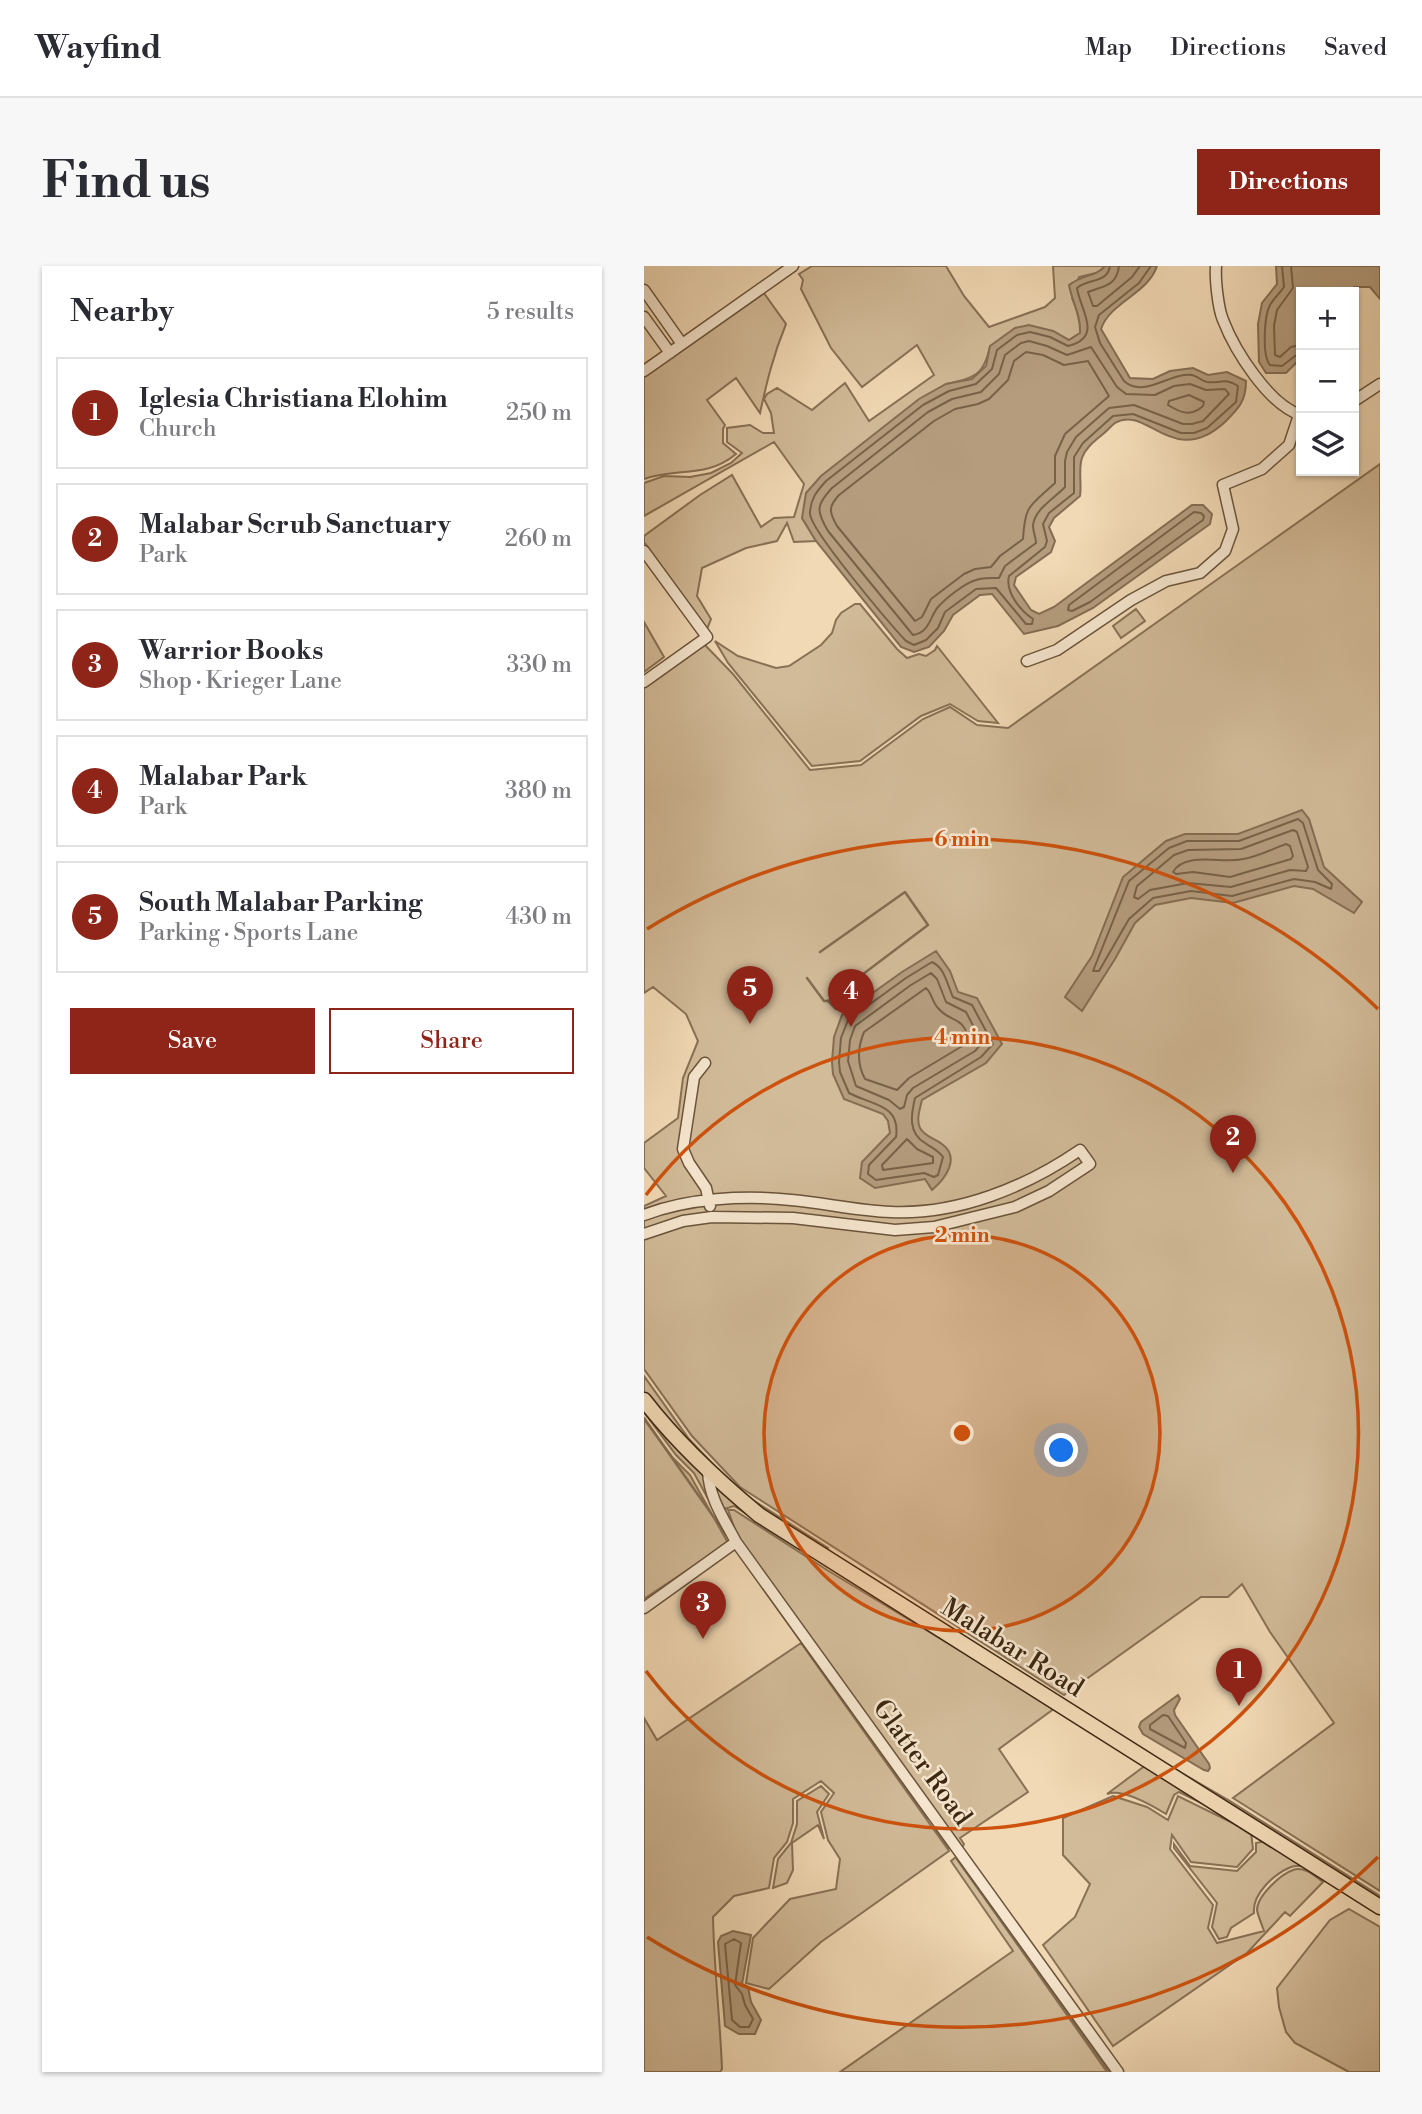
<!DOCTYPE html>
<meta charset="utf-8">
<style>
:root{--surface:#fff;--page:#f7f7f7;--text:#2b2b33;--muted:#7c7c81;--line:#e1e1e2;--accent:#8f2418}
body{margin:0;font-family:"Libre Bodoni",serif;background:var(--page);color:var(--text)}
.controls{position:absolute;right:21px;top:21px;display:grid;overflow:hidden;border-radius:0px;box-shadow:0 2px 5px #0004}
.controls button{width:63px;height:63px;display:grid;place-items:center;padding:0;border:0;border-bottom:2px solid var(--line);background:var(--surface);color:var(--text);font:35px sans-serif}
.you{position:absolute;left:418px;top:1185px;width:24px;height:24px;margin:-18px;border:5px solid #fff;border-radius:50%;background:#1a73e8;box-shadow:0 0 0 10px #1a73e833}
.badge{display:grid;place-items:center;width:46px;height:46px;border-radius:50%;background:var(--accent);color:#fff;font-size:23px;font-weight:700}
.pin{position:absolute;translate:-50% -58px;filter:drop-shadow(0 2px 4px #0008)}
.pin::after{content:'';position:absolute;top:37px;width:24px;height:21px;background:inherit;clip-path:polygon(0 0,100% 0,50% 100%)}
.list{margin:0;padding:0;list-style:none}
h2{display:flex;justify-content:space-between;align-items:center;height:91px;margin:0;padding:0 28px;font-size:30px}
h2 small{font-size:23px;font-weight:400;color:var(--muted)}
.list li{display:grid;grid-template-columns:46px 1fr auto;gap:21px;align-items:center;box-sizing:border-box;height:112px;margin:0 14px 14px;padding:0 14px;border:2px solid var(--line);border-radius:0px}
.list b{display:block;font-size:26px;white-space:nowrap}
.list p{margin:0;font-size:23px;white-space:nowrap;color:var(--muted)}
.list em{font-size:23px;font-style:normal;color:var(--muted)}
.actions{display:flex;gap:14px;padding:21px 28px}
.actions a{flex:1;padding:16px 0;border:2px solid var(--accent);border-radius:0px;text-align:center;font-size:24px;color:var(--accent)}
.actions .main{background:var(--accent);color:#fff}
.icon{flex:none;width:38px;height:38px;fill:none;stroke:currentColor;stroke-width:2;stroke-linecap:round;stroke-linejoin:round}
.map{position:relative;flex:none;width:736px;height:1806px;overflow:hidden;border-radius:0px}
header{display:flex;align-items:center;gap:42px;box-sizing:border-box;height:98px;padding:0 35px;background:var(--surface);border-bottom:2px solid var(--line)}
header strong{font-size:33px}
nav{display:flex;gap:38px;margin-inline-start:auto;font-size:24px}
.intro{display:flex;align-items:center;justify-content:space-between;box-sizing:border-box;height:168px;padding:0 42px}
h1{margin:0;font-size:49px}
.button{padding:18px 32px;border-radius:0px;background:var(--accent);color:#fff;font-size:24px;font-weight:700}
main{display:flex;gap:42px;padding:0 42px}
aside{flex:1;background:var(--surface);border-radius:0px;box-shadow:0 2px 5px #0004}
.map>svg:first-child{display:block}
.green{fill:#d2bb99;stroke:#887155;stroke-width:2}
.water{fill:#b49c7d;stroke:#846d52;stroke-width:2}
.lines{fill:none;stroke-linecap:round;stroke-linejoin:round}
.shore{stroke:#786247;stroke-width:2}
.stream{stroke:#846d52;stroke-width:2.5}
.minor-casing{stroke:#6a543a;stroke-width:13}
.major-casing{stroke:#3d2711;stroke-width:17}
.minor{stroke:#f6e6cf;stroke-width:10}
.major{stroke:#f1d9b5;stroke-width:14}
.ring{fill:none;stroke:#ce520d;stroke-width:3.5}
.labels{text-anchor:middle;stroke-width:5;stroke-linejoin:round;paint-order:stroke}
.street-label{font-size:26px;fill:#3d2711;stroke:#f6e6cf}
.centre{fill:#ce520d;stroke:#f6e6cf;stroke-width:3.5}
.ring-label{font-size:21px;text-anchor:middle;font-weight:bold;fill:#ce520d;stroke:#f6e6cf;stroke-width:5;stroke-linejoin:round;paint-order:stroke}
</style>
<header>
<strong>Wayfind</strong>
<nav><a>Map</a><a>Directions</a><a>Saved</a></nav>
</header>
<div class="intro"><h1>Find us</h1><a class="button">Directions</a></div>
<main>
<aside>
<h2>Nearby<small>5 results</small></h2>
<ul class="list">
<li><span class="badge">1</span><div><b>Iglesia Christiana Elohim</b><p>Church</p></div><em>250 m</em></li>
<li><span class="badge">2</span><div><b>Malabar Scrub Sanctuary</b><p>Park</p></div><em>260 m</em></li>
<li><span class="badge">3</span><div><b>Warrior Books</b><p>Shop · Krieger Lane</p></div><em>330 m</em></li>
<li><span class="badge">4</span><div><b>Malabar Park</b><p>Park</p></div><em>380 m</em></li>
<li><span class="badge">5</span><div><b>South Malabar Parking</b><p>Parking · Sports Lane</p></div><em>430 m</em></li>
</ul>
<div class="actions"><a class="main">Save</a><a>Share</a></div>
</aside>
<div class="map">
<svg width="736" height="1806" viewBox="0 0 736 1806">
<rect width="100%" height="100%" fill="#f1d9b5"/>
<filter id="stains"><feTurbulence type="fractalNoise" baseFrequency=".00286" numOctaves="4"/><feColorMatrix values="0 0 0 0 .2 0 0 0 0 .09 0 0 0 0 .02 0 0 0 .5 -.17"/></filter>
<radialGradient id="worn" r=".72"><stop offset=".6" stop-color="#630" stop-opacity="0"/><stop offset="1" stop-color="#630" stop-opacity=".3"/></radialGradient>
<path class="green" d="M168,0h134l18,30 25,31 56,-20 10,-9 -2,-32h52l-5,6 -21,5 -7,21 8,19v16l-11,7 -16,-9 -63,15c-6,30 -16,32 -44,38l-144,134 14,23 -22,1 -7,-19 -10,18 -31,7 -44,20 -5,28 14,23 -4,10 -63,-87v-6l56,-41 32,-20 29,52 13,-9 20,-1 10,-33 -30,-42 -130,74v-33l20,-7 26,1 21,-4 20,-10 11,-10 -15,-11v-14l23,-3 13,8h11l-3,-20 -7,-14 3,-5 10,-6 35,22 33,-27 24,38 65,-46 -17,-30 -55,42 -31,-39 -30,-59 2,-9 -4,-6z
M117,23l25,35c-13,32 -19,57 -26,89l-24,-35 -29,22 18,25 -2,4v14l13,11c-30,25 -59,13 -92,25v-106z
M736,198v1427l-147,-93 101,-75 -64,-91 -28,-48 -14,13h-27l-137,98 -324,-208 -48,-51 -48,-67v-163l22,-10 -22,-28v-25l34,-25 5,-40 15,-37 -12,-27 -33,-27 -9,6v-307l60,-42 29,30 77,96 51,-5 62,-46 27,-12 27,18 31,3z
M211,338h5l37,45 10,9 12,-4 7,2 9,-6 2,-4 61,77 -20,-2 -28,-17 -29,12 -61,45 -48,5 -84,-103 -13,-22 23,15 38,12 13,-2 32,-21 11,-12 4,-13 5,-7z
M492,343l9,12 -24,17 -8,-12z
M0,356l20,35 -20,15z
M0,1110l45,63 48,51 91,58 -3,3 -63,-40 -51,-43 -47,-50 -20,-26z
M0,1141l174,153 -84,-54 -10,3 6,30 -36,-66 -18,-18 -32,-43z
M0,1153l29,39 17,17 38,68 -84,56z
M84,1244h6l93,60 228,138 -56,41 29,43 -68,46 4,6 -2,4 -223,-307z
M157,1377l148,208 -128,91 -52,47 -23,-6 7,-45 37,-39 46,-10 4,-30 -12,-19 -7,-28 13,-19 -13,-12 -28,18v24l-6,19 -13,16 -5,30 -35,8 -21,21c1,51 7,101 9,152l-2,3h-76v-354l13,22z
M522,1498l64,37 150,95v5z
M502,1499l78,49 -45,-22 -5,3 -8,19c-13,-8 -44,-26 -59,-20z
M177,1520l8,8 -12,18 7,27 -6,-14 -26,18 1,27 -6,13 -14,5 5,-29 13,-16 6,-19v-23z
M469,1530l34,11 21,13 10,-24 73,36 2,17 -16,18 -46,-5 -19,-27 -2,14 43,56 -5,23 9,15 47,-12c-2,-6 -6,-15 -7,-21 0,-14 24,-36 36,-40 11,-4 22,6 30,12l-33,34 -5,-4 -38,41 -134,93 -70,-101 32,-28 15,-33 -27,-29v-37z
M622,1575l42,26c-6,-1 -12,-2 -17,0 -17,7 -39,27 -37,46l-23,15 -4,9 -8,2 -7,-12 5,-24 -43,-55v-4l16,22 47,5 19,-19v-9z
M312,1591l151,215h-267l173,-121 -62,-90z
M705,1643l31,18v145h-31l-54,-29 -9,-11 -7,-25 -2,-19 53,-68z"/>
<path class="water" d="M461,0h52c-9,28 -47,36 -56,63l29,49 23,1 17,-8 23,-3 15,7 19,-3 19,9c0,20 -7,27 -21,41 -52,48 -78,-18 -110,1 -4,3 -8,8 -12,11 -8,7 -18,14 -21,24 -4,11 0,27 -2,38l-26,22 -5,9 6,14 -4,11 -35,25 -2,8 17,25 8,4 15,-7 138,-102h11l9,9 -2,10 -117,84 -35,18 -34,8 -32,-40 -12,1 -27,20 -9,16 -15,16 -15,5 -13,-5 -85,-106 -14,-23 4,-25 15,-17 98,-77 27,-15 26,-5 14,-13 4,-20 25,-18 14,-3 24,6 16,9 11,-7c1,-18 -8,-31 -11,-48 14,-11 27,-8 36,-19z
M632,0h104v33l-10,-12h-16l-8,5h-45v51l-3,18 -12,12h-20l-7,-11 -1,-38 4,-21 15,-19z
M658,544l7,9 15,48 38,35 -8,11 -41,-24 -19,-3 -61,17 -42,-5 -36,7 -20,18 -20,36 -33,52 -17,-14 27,-41 31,-79 43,-36 19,-7h53z
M292,685l14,20 8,21 19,6 25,46 -16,19 -64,37c-2,9 -6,19 -2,28 5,9 14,10 22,16 19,14 3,35 -10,46l-7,-11 -50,9 -15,-10 2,-16 28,-29 -2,-12 -5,-7 -39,-15 -11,-25 -1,-12 2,-25 8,-22 60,-43z
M534,1429l2,4 -6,11 1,5 34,49 1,4 -2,3 -4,-1 -61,-36 -4,-7 2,-5z
M89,1665l18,4 -9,49 6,3 3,15 10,18 -6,14h-16l-14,-8 -7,-84 3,-6z"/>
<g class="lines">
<path class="shore" d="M466,0c-3,18 -22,12 -33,22 3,22 27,49 -9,58l-18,-9 -20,-5 -13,3 -20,15 -5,19 -16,15 -27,7 -26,14 -97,76c-9,10 -16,18 -16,33 1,17 80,110 96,127l8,4 12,-5 12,-12 7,-16 31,-23 20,-1 30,36h6l1,-5c-13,-9 -28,-27 -24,-43l36,-29 2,-6 -4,-17 6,-11 25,-20v-36l9,-14 30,-27 20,-2 48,19h13l13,-5 29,-26 2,-16c-14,-9 -17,-2 -31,-4 -5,-1 -10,-6 -15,-7 -22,-3 -48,24 -68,6l-24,-38 -5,-16 4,-12 40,-32 12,-17
M475,0c-2,20 -16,20 -31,26l5,14h4l35,-29 8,-11
M638,0l2,21c-4,6 -10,11 -14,18 -6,11 -8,51 0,60l12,1 13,-10 6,-2
M647,0l2,22 -16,22 -3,16 1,29 5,2 11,-10 10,-2
M385,75l18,5 20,9 24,-8 26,40 9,7 29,1 19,-9 16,-2 16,6 19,-1 4,5 -26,27 -11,3h-9l-49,-19 -25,3 -33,29 -9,15 -2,9v26c-10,11 -31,22 -32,39 0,6 3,11 3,17l-31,23 -6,12c-7,0 -16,-1 -23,2 -11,3 -30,18 -38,27 -9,11 -8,25 -25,28l-85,-104c-12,-20 -12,-26 4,-43l96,-76 24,-13 29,-7 18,-18 6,-19 16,-12z
M382,86l17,3 21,10 24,-4 21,35 -44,38 -10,22v27c-25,23 -30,21 -32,56l-23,17 -9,11 -16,2 -11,5 -33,25 -9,18 -7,4 -78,-95c-8,-14 -9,-19 2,-31l95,-74 21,-12 23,-5 11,-5 19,-19 6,-19z
M545,129l15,7 -1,4c-12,11 -22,7 -35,-1l1,-4z
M550,246l7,1 3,3 -1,4 -113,82 -18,9 -4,-1 1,-5z
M654,553l5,4 15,47 14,14 -1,5 -16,-7 -21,-3 -62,17 -41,-5 -38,7 -24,21 -30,52h-6l36,-90 40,-33 18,-7h52z
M649,564l4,2 11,35 -2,4 -16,-1 -59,17 -43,-4 -38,7 -12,9 -4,-2 3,-11 37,-31 14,-5 53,-1z
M642,578l4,2 3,10 -2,3 -61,18 -37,-5 -17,2 -3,-2c12,-21 50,-8 70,-13 14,-2 29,-10 43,-15z
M288,696c13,6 15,22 21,35l19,8 21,39 -12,13 -66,41c-4,17 -7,35 10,45 7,5 13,7 18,14l-5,18 -4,2 -10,-4 -48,7 -8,-6 1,-9 27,-28c5,-33 -25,-32 -47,-44l-9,-21 -1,-10 2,-24 7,-18 58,-42z
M287,707l6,6 9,23 20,10 16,31 -7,8 -62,37 -6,7 -3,12 -4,2 -11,-9 -33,-14 -8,-25 2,-21 5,-14 56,-41z
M282,722c6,5 6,14 12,20 13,16 26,6 31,34l-60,36 -12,12 -32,-11c-8,-15 -8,-30 -1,-47z
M263,873l10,10 16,8v6l-50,7 -1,-5z
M519,1449l5,1 18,27 -1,5 -35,-19v-4z
M90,1673l7,4 -6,42 7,9 3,11 8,14 -4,8h-9l-8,-7 -7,-76z"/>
<path class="stream" d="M176,686l85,-60 23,33 -82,62
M163,712l17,23h4l13,-10
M184,735l8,8
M0,1152l83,118
M109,1308l174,244
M291,1563l14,19
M313,1593l152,213"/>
<g class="minor-casing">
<path id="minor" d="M572,0c-1,13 2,42 7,54 12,31 46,85 78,95
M0,24l38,54
M0,51l26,36
M0,105l149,-105
M710,135l26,-17
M0,285l63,86 -63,45
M383,395l30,-11 74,-50 35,-19 34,-8 25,-22 8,-22 -10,-44 39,-16 27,-24 10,-30
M61,797l-11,14 -11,72 6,14 17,25 4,18
M0,949c44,-17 101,-20 147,-15 34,3 66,11 100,12 67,3 135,-25 189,-62l10,14 -41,27 -34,16 -81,20 -39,3 -102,-12 -81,-1 -29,4 -39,13
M64,1205c1,27 16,48 28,71l382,530
M0,1342l92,-66"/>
</g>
<g class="major-casing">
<path id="major" d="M0,1134c33,43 73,80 115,115l621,392"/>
</g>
<use href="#minor" class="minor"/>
<use href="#major" class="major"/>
</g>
<circle cx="318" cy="1167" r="198" fill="#ce520d" fill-opacity=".12"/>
<g class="ring">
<circle cx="318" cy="1167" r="198"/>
<path d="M2 929A396 396 0 1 1 2 1405"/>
<path d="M734 1591A594 594 0 0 1 3 1671M3 663A594 594 0 0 1 734 743"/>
</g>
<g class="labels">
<g class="street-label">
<text transform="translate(369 1381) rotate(32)" y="9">Malabar Road</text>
<text transform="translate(279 1496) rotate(54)" y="9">Glatter Road</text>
</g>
</g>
<circle cx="318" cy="1167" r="10" class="centre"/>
<g class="ring-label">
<text x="318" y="580">6 min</text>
<text x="318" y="778">4 min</text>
<text x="318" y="976">2 min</text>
</g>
<rect width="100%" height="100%" filter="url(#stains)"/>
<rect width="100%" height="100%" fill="url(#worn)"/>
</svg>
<div class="controls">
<button>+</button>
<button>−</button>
<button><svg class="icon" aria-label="layers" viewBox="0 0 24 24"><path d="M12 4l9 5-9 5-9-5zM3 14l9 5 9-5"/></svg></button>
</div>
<div class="you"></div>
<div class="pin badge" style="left:595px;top:1440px">1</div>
<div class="pin badge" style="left:589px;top:907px">2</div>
<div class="pin badge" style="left:59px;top:1373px">3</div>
<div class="pin badge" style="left:207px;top:761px">4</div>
<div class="pin badge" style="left:106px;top:758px">5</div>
</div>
</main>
